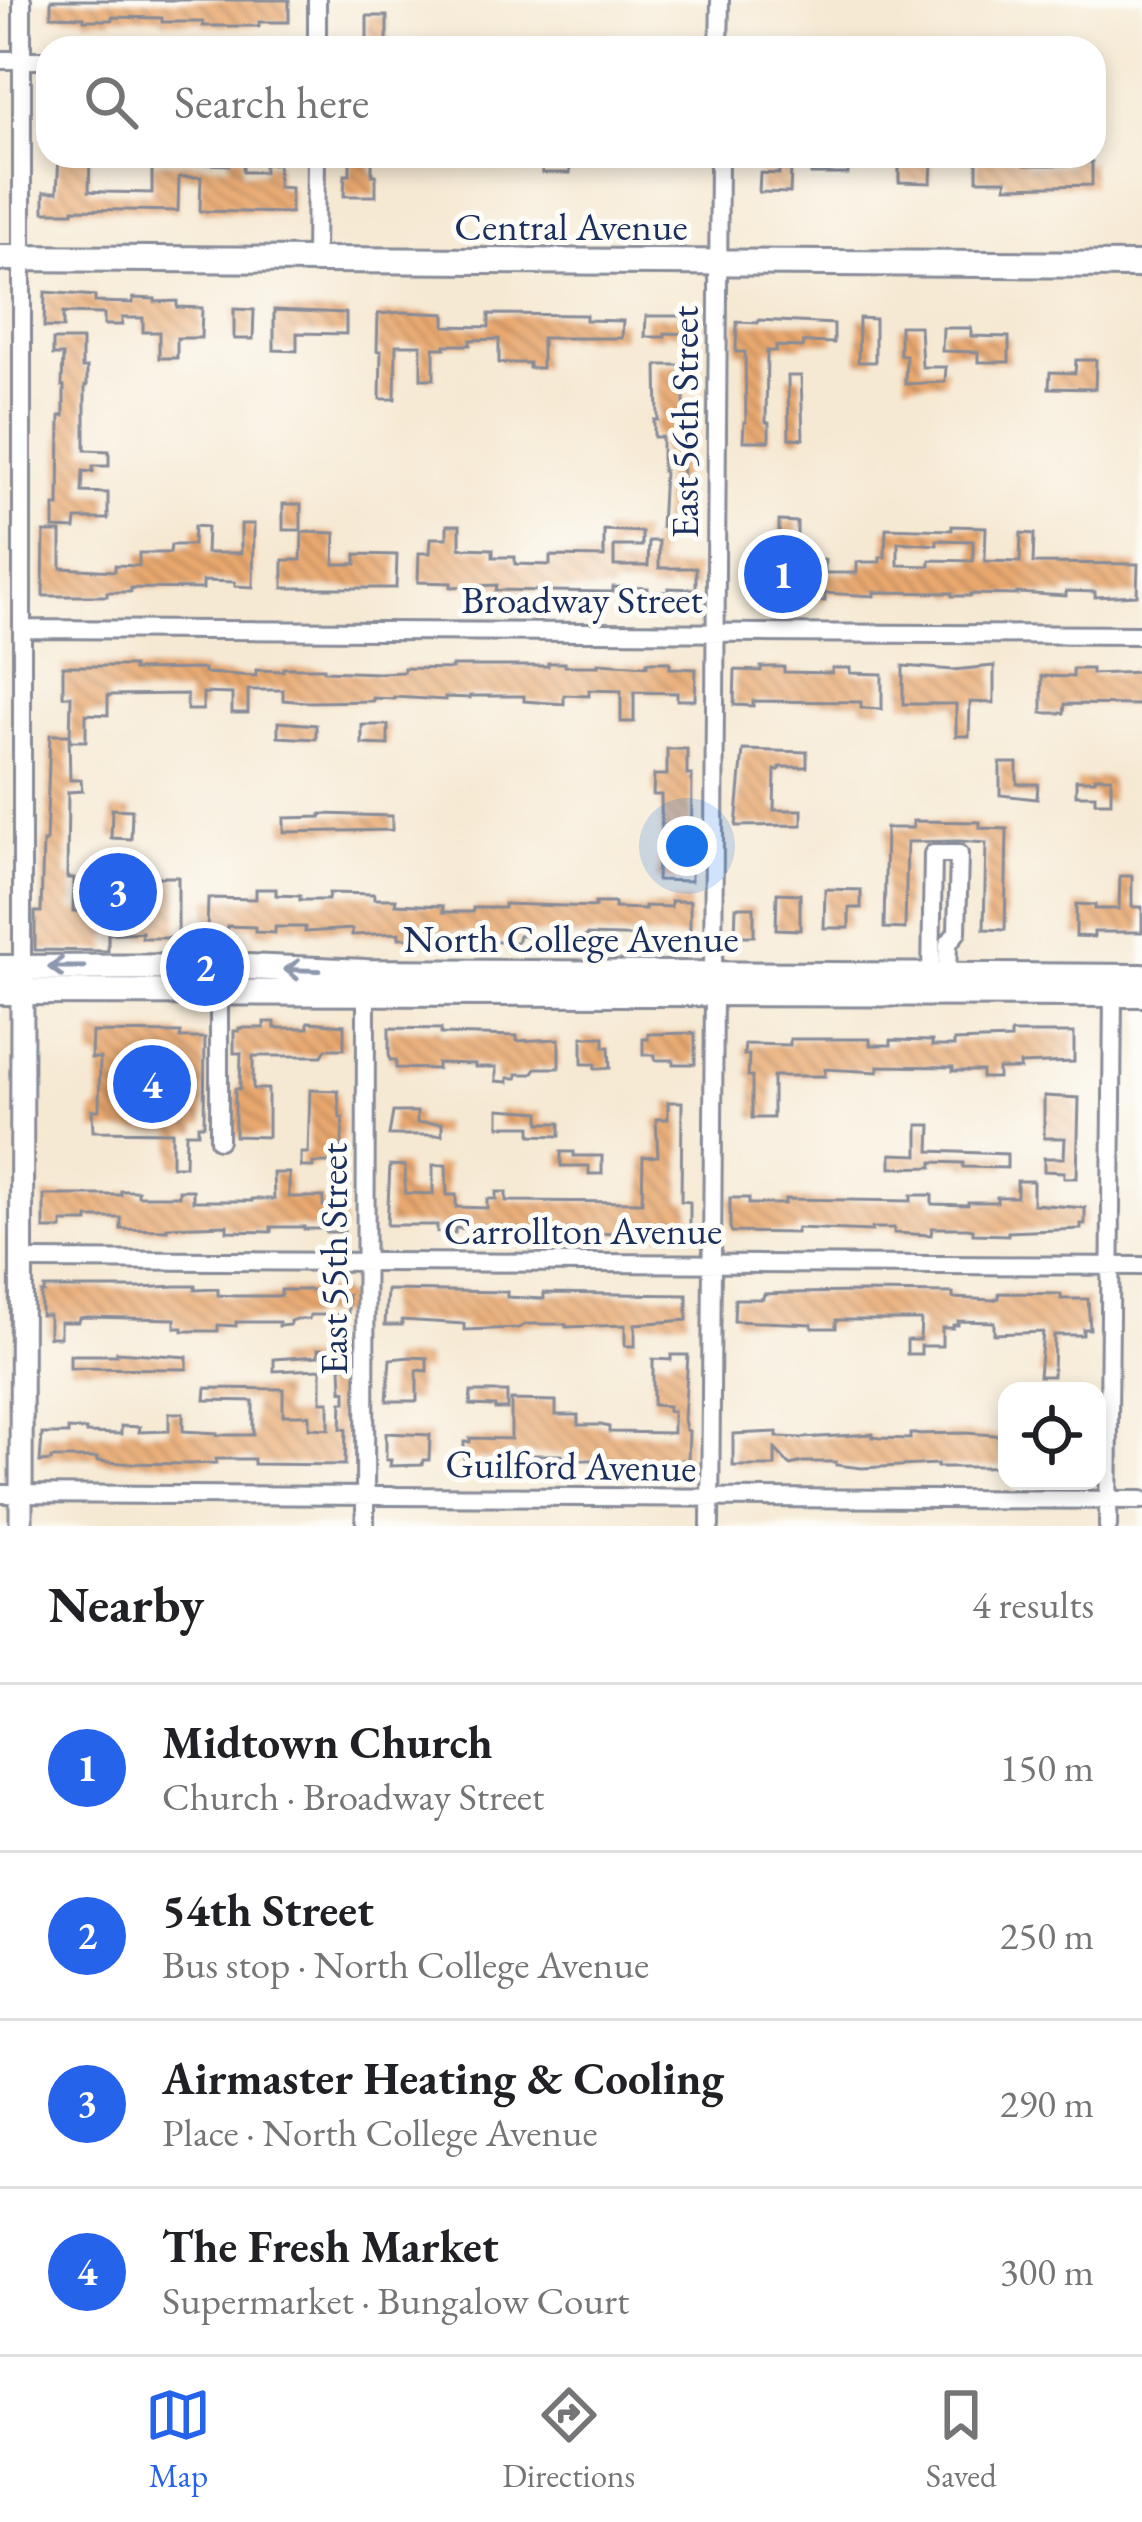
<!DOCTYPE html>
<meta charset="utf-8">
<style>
:root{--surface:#fff;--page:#f6f6f6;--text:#202124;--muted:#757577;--line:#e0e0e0;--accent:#2563eb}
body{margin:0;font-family:"EB Garamond",serif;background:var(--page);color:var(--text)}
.controls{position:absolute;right:36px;bottom:36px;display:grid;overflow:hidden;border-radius:24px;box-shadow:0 6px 18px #0003}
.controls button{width:108px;height:108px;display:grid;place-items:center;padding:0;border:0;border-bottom:3px solid var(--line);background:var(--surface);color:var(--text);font:60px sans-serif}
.you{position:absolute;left:687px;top:846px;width:42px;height:42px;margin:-30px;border:9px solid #fff;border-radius:50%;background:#1a73e8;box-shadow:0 0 0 18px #1a73e833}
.badge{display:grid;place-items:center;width:78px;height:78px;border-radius:50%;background:var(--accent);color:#fff;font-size:39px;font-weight:700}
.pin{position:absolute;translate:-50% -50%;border:6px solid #fff;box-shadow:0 3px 12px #0006}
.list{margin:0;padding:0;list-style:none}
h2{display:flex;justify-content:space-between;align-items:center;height:156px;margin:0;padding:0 48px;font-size:51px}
h2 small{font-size:39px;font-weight:400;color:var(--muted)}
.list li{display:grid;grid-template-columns:78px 1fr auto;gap:36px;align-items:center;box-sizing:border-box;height:168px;padding:0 48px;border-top:3px solid var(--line)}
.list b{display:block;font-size:45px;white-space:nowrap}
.list p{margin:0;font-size:39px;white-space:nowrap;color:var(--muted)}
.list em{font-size:39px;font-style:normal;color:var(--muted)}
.icon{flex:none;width:66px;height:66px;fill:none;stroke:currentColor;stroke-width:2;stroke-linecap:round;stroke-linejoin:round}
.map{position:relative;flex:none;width:1142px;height:1526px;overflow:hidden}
.search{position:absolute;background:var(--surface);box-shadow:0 6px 18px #0003;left:36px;right:36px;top:36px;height:132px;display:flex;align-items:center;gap:30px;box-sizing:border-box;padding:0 42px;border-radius:36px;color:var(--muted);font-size:45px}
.sheet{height:828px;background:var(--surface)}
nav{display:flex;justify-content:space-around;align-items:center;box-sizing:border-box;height:168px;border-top:3px solid var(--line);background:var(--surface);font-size:33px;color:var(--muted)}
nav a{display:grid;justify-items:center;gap:6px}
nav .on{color:var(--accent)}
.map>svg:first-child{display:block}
.building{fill:url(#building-back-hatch);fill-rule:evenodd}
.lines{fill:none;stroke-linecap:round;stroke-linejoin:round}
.minor-casing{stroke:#888c98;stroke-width:22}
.tertiary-casing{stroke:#888c98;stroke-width:27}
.secondary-casing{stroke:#888c98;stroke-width:30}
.minor{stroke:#fff;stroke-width:16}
.tertiary{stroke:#fff;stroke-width:21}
.secondary{stroke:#fff;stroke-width:24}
.oneway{stroke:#8d97ae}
.labels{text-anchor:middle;stroke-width:10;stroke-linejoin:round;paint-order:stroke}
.street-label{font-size:39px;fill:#1b2f5e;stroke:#fdfcf7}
</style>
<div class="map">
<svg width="1142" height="1526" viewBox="0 0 1142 1526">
<defs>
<pattern id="building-back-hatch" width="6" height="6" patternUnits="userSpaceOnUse" patternTransform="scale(3)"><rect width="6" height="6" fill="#e9a86e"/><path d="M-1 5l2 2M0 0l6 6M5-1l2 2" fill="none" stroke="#bc895e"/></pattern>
</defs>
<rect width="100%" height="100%" fill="#fdfcf7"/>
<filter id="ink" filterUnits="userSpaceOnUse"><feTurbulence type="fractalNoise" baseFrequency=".00833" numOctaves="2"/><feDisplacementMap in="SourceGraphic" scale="24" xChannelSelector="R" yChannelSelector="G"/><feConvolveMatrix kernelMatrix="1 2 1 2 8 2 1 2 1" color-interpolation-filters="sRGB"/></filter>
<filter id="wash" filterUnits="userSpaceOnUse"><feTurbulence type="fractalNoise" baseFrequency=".004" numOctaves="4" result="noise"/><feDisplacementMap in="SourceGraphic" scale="48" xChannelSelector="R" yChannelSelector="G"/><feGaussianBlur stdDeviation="2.7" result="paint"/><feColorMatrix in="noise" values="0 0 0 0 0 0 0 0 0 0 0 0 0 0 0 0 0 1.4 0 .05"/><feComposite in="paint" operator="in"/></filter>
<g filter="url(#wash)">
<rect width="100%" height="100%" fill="#f6e9d3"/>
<g id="blocks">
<path class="building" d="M51,0h238v22h-30v4h-56v-4h-41v-4l-50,-1v3h-28v-3l-33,-1z
M367,16h20v32h-20z
M59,156h31l-1,35 16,1 47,1v-31l77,3v-9h14v16h21v-8h14v23l13,1v25l-91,-2 1,-34h-22l-1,34 -105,-2v3h-29v-20h13z
M350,156h22v19h4v21h-32l1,-21h5z
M542,156h28v17h-28z
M779,156h70l-1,18h-37v-5l-20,-1 -1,25 -31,-1 1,-19 19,1z
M899,156h25v7h8l-1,20 -32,-1z
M977,156h48v9h43v-9h13v6h11v23l-86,2v-7h-29z
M45,292l50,4v6l38,1v-5l22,1v3l22,-1v6l25,1 -1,30h-24v20h-18v-26h-16v-14h-21v7h-18v-11l-41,-1v15l-19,-1z
M234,309l20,1 -1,29h-19z
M274,310l72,3v21l-49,-1v18l-23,-1z
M403,312l42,2v12l44,1v-13l97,1v5l37,1 -1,17h-80v30h-13v-5h-30v-24l-29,1v5h-25v3h-11v31h-13v-34h-25l-1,54h-15l1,-48h-4l1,-37z
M646,316h49l-1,18 -29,-1v4h-20z
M859,318l16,1v43h-17z
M759,320l75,4v19l-31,-1v5l-27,-1v5h-9l-1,71 3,1v18h-26l1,-19h2l-1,-70h-9l1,-30 21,1z
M900,326h20l2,41h24l-1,15 -40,2 1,-29h-6z
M943,328h28v8l38,1v25h-31v-10l-36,-1z
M53,340h29v28h5v18h-2v64l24,1v15h-16v6l-10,-1 -1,21 26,1v26h-32l-1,10 -21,-1v-22h5l1,-90h4v-30h-2l1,-31h-10z
M1076,360h20l-1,29 -46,-1 1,-16 25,1z
M657,365h27v73l-4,89h-19l3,-56h-2v-34h-8v-17h4z
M788,376h13l2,63 -14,-1z
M283,504h18v26h-18z
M779,521l18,1v38h28v13h32v-11h23v-5h5l1,-29 66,2v-4l34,1 -1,34 35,1 1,-29 13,1 -1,29 105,1 -1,31 -42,2v-5l-29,-1v5l-49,-3v2l-47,-1v2h-18v-3l-78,-1v4l-49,-3v8h-18v-8h-37v-38h-8v-11h9v-9h8zM937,540l36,1v20l-43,-1v6l-32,-1v-23l39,3z
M241,524h13l-1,63 -18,-1v-4l-32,-1v8l-72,-1v4h-24v4h-64l1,-64h17v36l54,3v-6l24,1v-13h31l1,-8h22l1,-19 13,1 -1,26h35z
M447,525h13v23l33,1v8h22v7l35,1v-9l54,1v-27l38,2v14h-28v20h34l1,-25h10v27h37v21l-28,-1v4h-20v-4l-35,-1v5l-63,-1 -54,-1 1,-5 -46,2v-4l-33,-1 1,-29h11l1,-15h16z
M302,532l33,1 -1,31h22v-10l41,1 -1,33h-113v-28h18z
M647,662h23v6l26,1 -1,31h-18v-7l-43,-1v30h-13v-31l-32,-1v6l-25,-1v9l-40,-3v-5h-54v2l-25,-1v3l-51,-3v2l-21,-1v3l-67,1 -23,-2v-10h-35v23h-16v-19l-29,-1v17h-16v-16l-79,1v20l-22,-1v27h-16l1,-45h-8v-30h70v4l71,-1v4l52,3v-6l27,1v-3h41v3l54,2 26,-1v-4l48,1v-3h96v-3h17v3h33v-3l49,3z
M903,666l50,4 41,-4v37l-24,-1 -1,34h-13v-32h-53z
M761,667h23v5l48,1v-5h18v5l32,1v35l-21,-1v-6l-108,-1v5l-19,-1 1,-35 26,1z
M1073,669h19v5l48,-2 -1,33 -74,-1 -1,9h-22v-37l31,1z
M278,722l38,3v14l-38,-2z
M362,725h26v20l-26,-1z
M50,735h19l1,45h11l1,11 -14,1 -1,86h7l-1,33h35v-38h19v4h51v61h-36v-6l-34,2v17l-73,-1v-38h6l2,-70h3z
M667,749h20v26h5l-1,106 -34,-1 1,-21h4l-1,-64h-8l1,-20h13z
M743,750l64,2v15h-27l-1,3h-4l-1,40h28v15l-66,1z
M1000,763h17v21h21l-1,15 -37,-4z
M1095,777h16v25h-16v-7h-19v-15h19z
M112,809l20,1 -1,29 -20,-1z
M321,814l71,2v14l-108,2v-14l37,-1z
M913,821l67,1v6l27,1 -2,101 -21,-1 2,-86 -27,-2 -52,1 -2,87 -21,-1 2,-100h27z
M1120,876h12v31h10v25h-48v5l-18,-1v-32l19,1v4h24z
M256,889h20v6l24,1v4h28l1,-7 45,1v5h22l-1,5 48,2v6h30v-4h31v-4l91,3v-4h20v5l30,1v-3l26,1v-6h19v37l-103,-3v2h-18v-2l-28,-1 -22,1 -2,7h-14l-30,-1v-8h-30v4l-22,1h-22v-5l-47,2v-6l-47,3v-5h-30v6l-20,-1v-5l-28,-1v5h-20l1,-33 48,1z
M825,889l36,1v18h-12v20h-25z
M777,893l23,1v36l-24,-1z
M736,907h18v29h-19z
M264,1022h11v6h33v-6l36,3v24h-18l-4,7h-69v33h15v48l-33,-1v-47h5l1,-36h-7v-22h5v-3h25z
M389,1028l52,1v5l76,2v5l42,-2v29h-23l-4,6h-15v4h-9v4l-12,-1v-14h-21v-3l-38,-1v6l-41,-1v-8h-6l-1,-7z
M92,1032l89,1 -1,5h25l-1,87h-6v8h-12l-1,33h-13v-34l-79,-1 -1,-21h7l1,-52h-9z
M695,1033v31h-22v-4h-18v-5h-12v-16h5v-5z
M1011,1033h63v29l-54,2v5h-22v9h-16v-7h-29v-4l-75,-1v6l-53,-3v7h-52v42h-21v-42h-4l1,-21h-5l1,-11 45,1v-6h80v6h21v-5l41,1v5h22v-5l57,-2z
M582,1037h22v10h5l1,21 -15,1v-5h-13z
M310,1090l28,1 2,27h3l-2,45h-28v4h-12v-14h7z
M1044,1096l35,2 -2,80h-13v-6l-20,-1v-13h20l1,-20h-21z
M668,1102h14l-1,99 9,1v27h-24v5l-146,-1 -29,-1v-3l-36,-1v5l-18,-1v-7h-50l3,-60 15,1v27l28,1v-29h13l1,30h9v12l31,1v-9h9v-7h10v9l136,1 1,-45 15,-1 -2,-37h12z
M499,1109l41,3v11h20v13l-29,-1v-9h-32z
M393,1112h24v11h25v12h-53z
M918,1125h13l-1,26 77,3v14l-44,-1v-4l-31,-1v5l-41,1v-14l27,1z
M561,1152h13v4h28v18h-13v-8h-28z
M273,1173h16v24h34v9h21v26h-18v-3h-22v-2h-33v5l-44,-1v-6l-60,2v3l-46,-1v-11h-33v4h-26v7h-18v-34h77v-4h17v5h41v-6h14v11h59v-2h22z
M1017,1181h16v23l52,4v16h-4v5l-73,3v3l-35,-1v-5l-5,-1h-36l-1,7 -37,-2v-5h-22v3l-75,-3 -1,5 -64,-1 -2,-4v-30h19v6h36v-5l126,2v-6h21v9l36,1v-3h29v-5h20z
M176,1286h19v4l23,-1v6l18,1h41l4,-1v-5h61v5h6v20h-38l-1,4h-13l-6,2v4l-11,1v-4h-43v4l-18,-1v6h-35v-3h-8v-9l-89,-2 -7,1 -1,4h-18v15h-11v-22h-8v-22h3v-5h95z
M387,1290l120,2v5l37,2v-6l143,2v25l-52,4v22h-10v-21l-59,2v-3h-39l-9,4 -54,2v-6l-62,-4v5h-17z
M860,1292l93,1v5l41,2 5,-2v-5l62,1v5h27l2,30h-7v6h-29l-1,41h-14l4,-44 -49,2v-12l-36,-1v4h-5v3h-11v18h-21v8h-14v-14h13l1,-20h-85v8h-24v-4l-78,-3 1,-22h25l3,-1 1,-4 27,-1z
M318,1349h23v6h5v11h-5l1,25h4v11h-4l-1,27h5l-1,36 -91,-1v-5h-38v4l-26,1 -69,-1 -24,-2v-3h-46v3l-11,1 2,-28h26v-5l18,1v3l35,1v-8l19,1 -1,5 30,-1v-18h14v18l34,2v2h36v-34l-48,-1 1,-12 77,1v26h26v13l20,1v-27h-8v-33l-47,2v-12l44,-3z
M117,1352l70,5v12l-117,-1v-13h47z
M671,1355h17l-4,64 2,11 3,1 -1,30 -6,-1v5l-66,1 -2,-6h-48l-4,-5h-58v5h-40v-18h6v-4l41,1v-39l45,1v14h22v10h23l8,2v5l64,1v-22h-5v-5l-15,-1v-46l18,1z
M410,1357l17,1v13l-10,-1v31h-30l3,-42z
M471,1392h36v17h-12v-3l-25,-1z
M777,1432v5l25,1 71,-4v3l7,1 30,1v-5l56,-1 41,3v25h-3v5l-20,1h-47v-3l-75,4 -26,-3v-3h-33l-13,3 -15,-16v17h-42v-32z
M386,1433l44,2 -1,25h-6l-1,5 -32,1 1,-6h-5z"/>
</g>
</g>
<g filter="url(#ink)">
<use href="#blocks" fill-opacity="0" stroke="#888c98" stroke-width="3"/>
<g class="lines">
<g class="minor-casing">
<path id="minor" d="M317,48v-48
M719,48l1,-48
M0,60h48
M315,260l1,-104
M22,629l1120,6
M22,967v-967
M713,975l6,-819
M931,976l2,-122h26l-2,78 -9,12 -1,32
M219,994v146
M24,1260l1118,6
M0,1494l1142,6
M365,1526l1,-534
M710,1526l4,-534
M1108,1526l5,-532"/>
</g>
<g class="tertiary-casing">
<path id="tertiary" d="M21,1526l1,-546"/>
</g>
<g class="secondary-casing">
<path id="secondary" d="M0,258l1142,7
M0,968l247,-1 119,5 776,5
M0,992l1142,2"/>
</g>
<use href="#minor" class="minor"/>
<use href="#tertiary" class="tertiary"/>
<use href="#secondary" class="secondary"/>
</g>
<defs><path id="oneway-shaft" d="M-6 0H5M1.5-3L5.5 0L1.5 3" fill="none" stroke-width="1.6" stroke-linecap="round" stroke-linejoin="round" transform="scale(3)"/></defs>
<g class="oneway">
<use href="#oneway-shaft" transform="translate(66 967) rotate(-180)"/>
<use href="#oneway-shaft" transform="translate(302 970) rotate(-178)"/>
</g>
</g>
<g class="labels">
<g class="street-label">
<text x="571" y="240">Central Avenue</text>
<text transform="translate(684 422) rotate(-90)" y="14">East 56th Street</text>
<text x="582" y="613">Broadway Street</text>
<text x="571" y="952">North College Avenue</text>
<text x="583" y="1244">Carrollton Avenue</text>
<text transform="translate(333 1259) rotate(-90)" y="14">East 55th Street</text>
<text transform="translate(571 1465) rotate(1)" y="14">Guilford Avenue</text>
</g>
</g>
</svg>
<div class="controls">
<button><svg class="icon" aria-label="locate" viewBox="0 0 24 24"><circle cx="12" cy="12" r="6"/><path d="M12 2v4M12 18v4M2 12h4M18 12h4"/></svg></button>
</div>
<div class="you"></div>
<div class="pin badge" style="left:783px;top:574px">1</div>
<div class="pin badge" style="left:205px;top:967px">2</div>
<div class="pin badge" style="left:118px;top:892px">3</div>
<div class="pin badge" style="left:152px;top:1084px">4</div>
<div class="search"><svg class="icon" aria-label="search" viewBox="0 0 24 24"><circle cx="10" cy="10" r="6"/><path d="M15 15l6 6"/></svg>Search here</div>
</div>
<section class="sheet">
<h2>Nearby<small>4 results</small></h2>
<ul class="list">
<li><span class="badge">1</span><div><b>Midtown Church</b><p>Church · Broadway Street</p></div><em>150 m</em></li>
<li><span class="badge">2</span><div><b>54th Street</b><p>Bus stop · North College Avenue</p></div><em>250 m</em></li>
<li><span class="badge">3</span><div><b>Airmaster Heating &amp; Cooling</b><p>Place · North College Avenue</p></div><em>290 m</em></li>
<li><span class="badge">4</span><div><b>The Fresh Market</b><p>Supermarket · Bungalow Court</p></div><em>300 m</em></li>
</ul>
</section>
<nav>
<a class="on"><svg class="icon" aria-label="map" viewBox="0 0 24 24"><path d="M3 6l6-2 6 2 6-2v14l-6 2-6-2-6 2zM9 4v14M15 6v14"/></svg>Map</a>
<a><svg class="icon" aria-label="directions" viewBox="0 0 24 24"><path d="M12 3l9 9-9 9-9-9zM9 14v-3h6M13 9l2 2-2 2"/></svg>Directions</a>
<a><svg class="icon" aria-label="saved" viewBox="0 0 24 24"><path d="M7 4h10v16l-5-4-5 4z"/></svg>Saved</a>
</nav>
